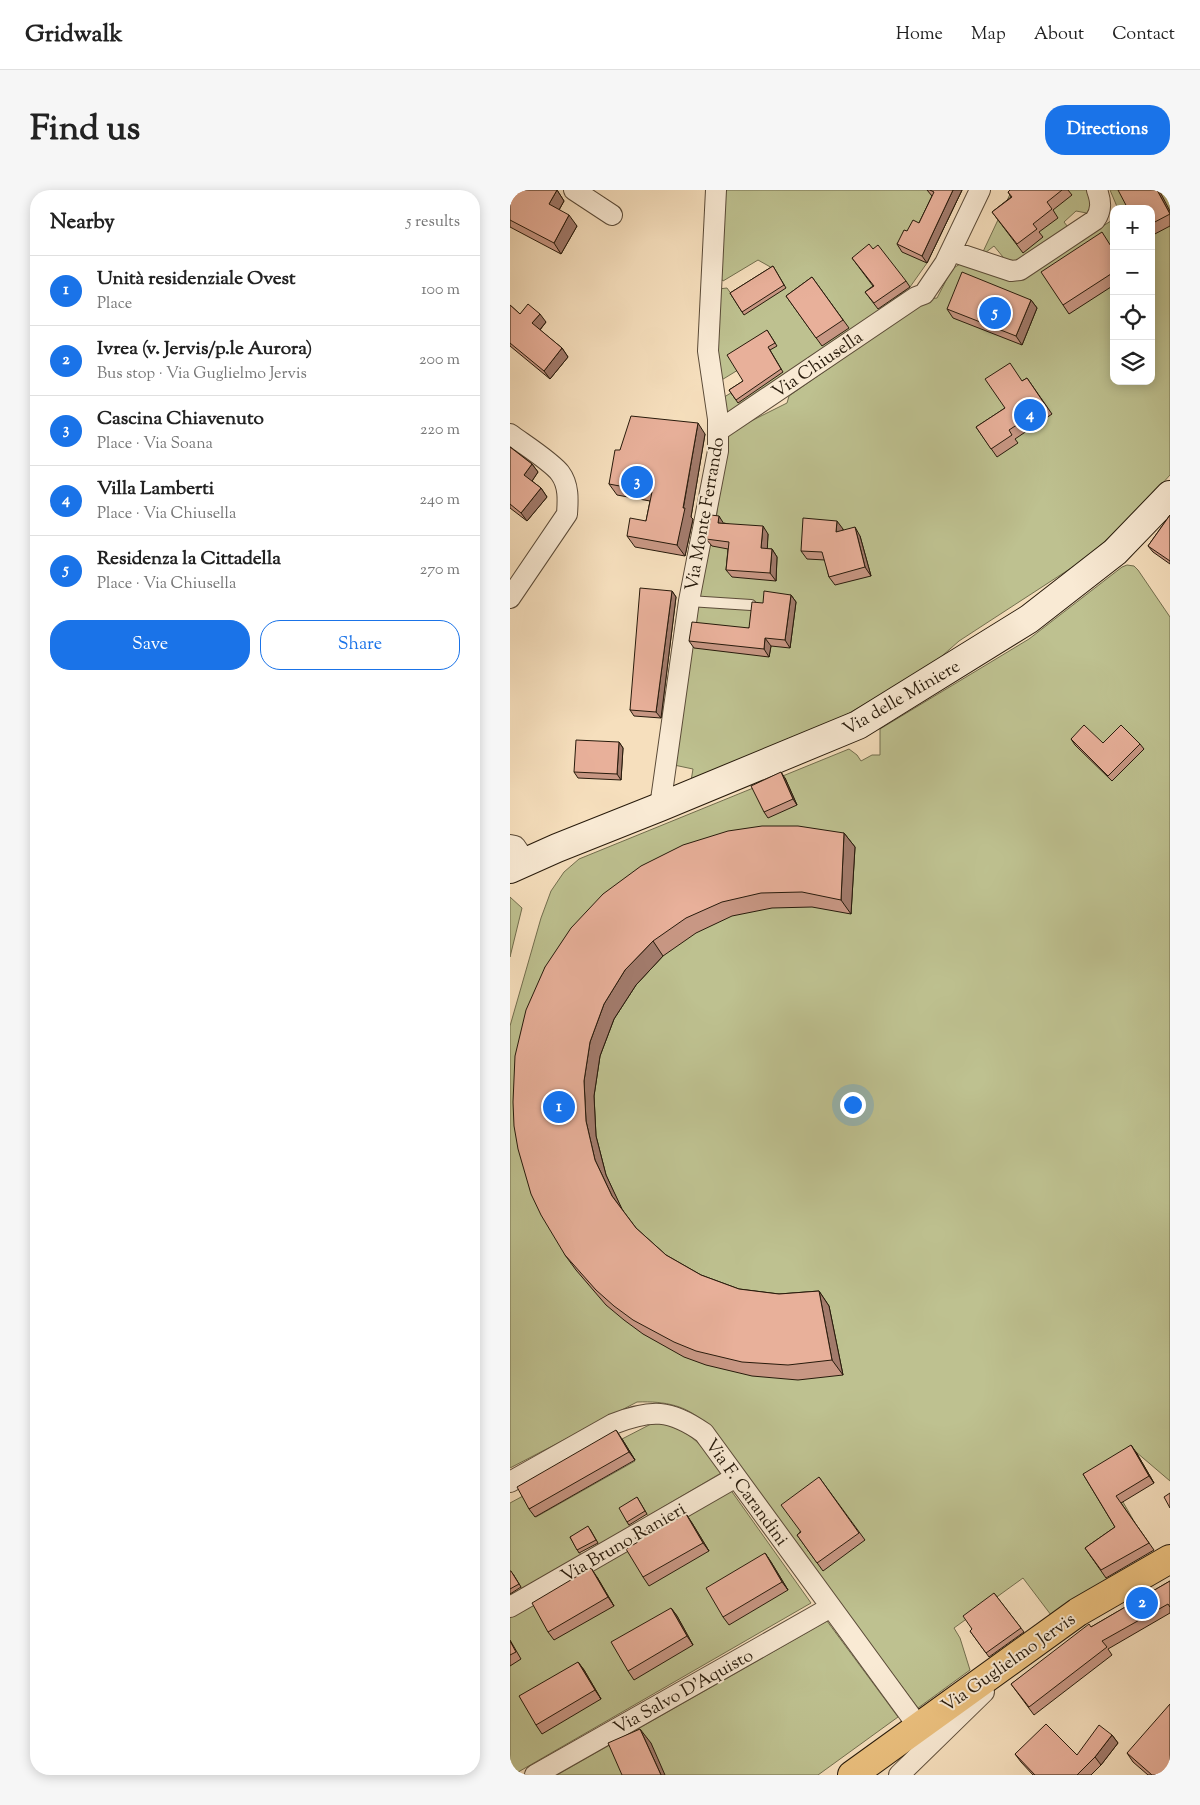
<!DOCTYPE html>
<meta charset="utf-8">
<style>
:root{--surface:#fff;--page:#f6f6f6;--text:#222;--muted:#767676;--line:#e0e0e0;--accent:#1a73e8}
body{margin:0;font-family:"Sorts Mill Goudy",serif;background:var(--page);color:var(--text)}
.controls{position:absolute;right:15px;top:15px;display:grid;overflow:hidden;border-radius:10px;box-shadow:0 2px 12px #0003}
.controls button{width:45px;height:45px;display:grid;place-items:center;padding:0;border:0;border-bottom:1px solid var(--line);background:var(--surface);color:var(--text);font:25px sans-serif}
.you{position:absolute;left:342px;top:914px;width:18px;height:18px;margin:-12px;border:4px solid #fff;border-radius:50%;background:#1a73e8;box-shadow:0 0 0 8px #1a73e833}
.badge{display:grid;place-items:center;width:32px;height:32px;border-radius:50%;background:var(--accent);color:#fff;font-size:16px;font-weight:700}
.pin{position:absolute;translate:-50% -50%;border:2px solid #fff;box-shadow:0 1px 5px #0006}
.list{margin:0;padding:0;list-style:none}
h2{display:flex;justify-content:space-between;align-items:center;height:65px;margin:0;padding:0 20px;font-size:21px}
h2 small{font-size:16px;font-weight:400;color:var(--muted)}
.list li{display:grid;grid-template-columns:32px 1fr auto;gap:15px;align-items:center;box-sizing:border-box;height:70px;padding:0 20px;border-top:1px solid var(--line)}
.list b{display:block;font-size:19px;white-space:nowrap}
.list p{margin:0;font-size:16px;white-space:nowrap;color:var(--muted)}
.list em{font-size:16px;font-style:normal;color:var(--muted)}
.actions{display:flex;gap:10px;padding:15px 20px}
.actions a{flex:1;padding:11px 0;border:1px solid var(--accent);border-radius:20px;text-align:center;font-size:18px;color:var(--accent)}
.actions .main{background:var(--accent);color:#fff}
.icon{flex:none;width:28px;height:28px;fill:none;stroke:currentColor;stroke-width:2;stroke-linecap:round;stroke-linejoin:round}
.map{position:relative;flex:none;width:660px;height:1585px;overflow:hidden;border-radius:20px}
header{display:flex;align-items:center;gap:30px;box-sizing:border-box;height:70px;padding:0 25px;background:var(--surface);border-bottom:1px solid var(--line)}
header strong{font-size:24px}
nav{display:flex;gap:28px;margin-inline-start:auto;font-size:18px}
.intro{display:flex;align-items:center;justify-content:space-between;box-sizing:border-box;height:120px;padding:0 30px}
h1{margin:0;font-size:35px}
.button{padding:12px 22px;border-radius:20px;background:var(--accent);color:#fff;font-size:18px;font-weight:700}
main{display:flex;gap:30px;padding:0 30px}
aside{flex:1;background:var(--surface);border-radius:20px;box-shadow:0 2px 12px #0003}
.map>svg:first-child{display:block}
.green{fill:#bec190;stroke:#726e4e}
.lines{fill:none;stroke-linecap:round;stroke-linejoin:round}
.lane-casing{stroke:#5b4b38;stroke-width:12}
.street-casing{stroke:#5b4b38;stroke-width:22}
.secondary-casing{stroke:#271a0b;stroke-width:30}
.primary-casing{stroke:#271a0b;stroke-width:30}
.lane{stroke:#f9ead4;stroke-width:10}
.street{stroke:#f9ead4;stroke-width:20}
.secondary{stroke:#f9ead4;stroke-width:28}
.primary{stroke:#ebc07e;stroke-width:28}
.wall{fill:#c89784;stroke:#271a0b}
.shaded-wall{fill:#a27b6c;stroke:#271a0b}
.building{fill:#e8b09a;stroke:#271a0b}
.labels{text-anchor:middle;stroke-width:4;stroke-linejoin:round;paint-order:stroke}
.street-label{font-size:18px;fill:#271a0b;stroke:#f9ead4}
</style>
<header>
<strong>Gridwalk</strong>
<nav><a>Home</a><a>Map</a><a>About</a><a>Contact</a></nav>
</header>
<div class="intro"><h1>Find us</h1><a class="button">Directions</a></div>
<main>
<aside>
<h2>Nearby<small>5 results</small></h2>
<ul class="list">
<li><span class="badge">1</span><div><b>Unità residenziale Ovest</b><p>Place</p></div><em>100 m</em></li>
<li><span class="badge">2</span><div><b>Ivrea (v. Jervis/p.le Aurora)</b><p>Bus stop · Via Guglielmo Jervis</p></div><em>200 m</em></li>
<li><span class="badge">3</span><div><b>Cascina Chiavenuto</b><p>Place · Via Soana</p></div><em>220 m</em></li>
<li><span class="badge">4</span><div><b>Villa Lamberti</b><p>Place · Via Chiusella</p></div><em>240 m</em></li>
<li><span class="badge">5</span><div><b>Residenza la Cittadella</b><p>Place · Via Chiusella</p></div><em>270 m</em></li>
</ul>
<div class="actions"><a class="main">Save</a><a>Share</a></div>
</aside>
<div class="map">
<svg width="660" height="1585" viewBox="0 0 660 1585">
<rect width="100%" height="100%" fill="#f6dfbd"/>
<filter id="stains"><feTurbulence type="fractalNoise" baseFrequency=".004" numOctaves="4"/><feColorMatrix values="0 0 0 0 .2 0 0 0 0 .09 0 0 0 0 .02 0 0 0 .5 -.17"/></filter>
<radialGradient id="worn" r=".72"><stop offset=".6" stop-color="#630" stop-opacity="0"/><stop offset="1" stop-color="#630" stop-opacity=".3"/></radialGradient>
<path class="green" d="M213,0h239l-35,73 -17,24 -84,65 -104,64 -1,-17 57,-35 -9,-13 -49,30 -2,-22v-70l9,-1 5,7 42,-26 -16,-9 -35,21 -6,-8z
M502,0h79l1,24 -16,-3 -12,11 7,9 -59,37 -18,-22 -13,10z
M600,0h60v285l-37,41 -48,43 -126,82 -26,23 -87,51 -155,66 2,-12 -19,-4 30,-215 12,-28 8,-84 15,-11 48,-24 2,-7 139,-97 9,-1 15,-29 8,-5 64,12 90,-57v162h37v-172h-33z
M617,375l7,1 4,4 32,47v864l-34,-29 -29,60 16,-10 12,21 -45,32 18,25 -57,35 -28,-37 -69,50 6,10 10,32 -52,38 -210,-282c-20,-21 -43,-25 -71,-24l-127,66v-442l31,-108 10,-27 13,-19 15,-13 270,-110 8,6 4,6 11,-6h8v-26l149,-90 93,-72z
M0,707l12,11 -12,49z
M150,1233c34,9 42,23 61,50l-73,43 -9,-15 -18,10 9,16 -31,18 -10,-16 -17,11 9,15 -59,34 -9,-15 -3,1v-72l13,-7 13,21 99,-56 -13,-22 29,-15z
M220,1299l81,114 -298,172h-3v-159z
M317,1431l71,96 -80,58h-261z"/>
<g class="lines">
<g class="lane-casing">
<path id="lane" d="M179,411l62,4"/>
</g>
<g class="street-casing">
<path id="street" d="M64,0l38,25
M441,61l60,20 9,-1 75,-50c7,-10 6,-19 2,-30
M208,241l198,-134 8,-3 21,-31 35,-73
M0,244c12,9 42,28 50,39 9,12 8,27 7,41l-57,84
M150,617l29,-206 29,-150v-32l-10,-68 8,-161
M0,655l5,1 11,16
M0,1292l103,-58c38,-15 57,-15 91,9l214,293
M0,1417l226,-130
M25,1585l296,-168
M389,1585l85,-83"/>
</g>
<g class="secondary-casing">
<path id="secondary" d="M0,679l47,-21 103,-41 198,-82 171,-106 86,-67 55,-57"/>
</g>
<g class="primary-casing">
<path id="primary" d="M342,1585l226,-163 92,-53"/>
</g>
<use href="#lane" class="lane"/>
<use href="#street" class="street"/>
<use href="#secondary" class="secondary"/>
<use href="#primary" class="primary"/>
</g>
<path class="wall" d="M0,0h47l7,11 -5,9 18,16 -16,28 -51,-27z
M417,0h35l-35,73 -25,-11 -5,-8 10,-13 12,-8 13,-27z
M500,0h58l4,5 -19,15 5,8 -19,14 4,5 -20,16 -31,-41 19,-15 -3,-5z
M641,19l19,2v15l-19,10z
M363,59l33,32 4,6 -32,22 -13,-17 8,-6 -21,-28z
M604,60v35l-45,29 -6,-9z
M263,76l13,22 -42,27 -14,-22z
M302,87l37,51 -27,18 -36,-50z
M521,110l6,8 -15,37 -69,-27 -6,-9z
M0,115l10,9 26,8 -6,8 22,18 6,9 -18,22 -40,-33z
M257,140l10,16 -7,4 13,22 -45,31 -9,-13 14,-9z
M517,188l25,36 -37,25 3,4 -21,14 -21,-30 29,-19 17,-27z
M195,244l-14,83 2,2 -8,37 -50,-9 -8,-11 19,-15 4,-20 -33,-6 -8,-11 11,-34z
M0,257l22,17 6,8 -6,9 9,7 6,9 -20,24 -17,-13z
M660,325v49l-17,-12 -5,-6z
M214,333l44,11 -1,15h5l5,8 -1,24 -44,-4 -6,-7 2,-21 -16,-3 -6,-7z
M333,339v1l17,6 11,40 -36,9 -6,-8 -4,-17 -18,-1 -6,-8z
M162,401l4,6 -15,121 -27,-2 -4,-6z
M281,405l5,7 -6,46 -19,-2 -2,11 -75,-9 -5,-7 60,-13 14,-25z
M561,549l32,4 37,1 4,5 -32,32 -37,-36z
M109,552l4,6 -2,32 -43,-2 -4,-6z
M275,588l12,27 -29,13 -4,-6z
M334,643l11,14 -4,67 -39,-7 -40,1 -40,8 -36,17 -33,23 -27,29 -22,34 -14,37 -6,40 2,40 10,39 15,33 15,20 30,27 35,20 38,14 40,5 40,-3 10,15 14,69 -45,5 -46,-4 -46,-11 -22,-8 -41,-23 -19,-14 -18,-15 -30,-35 -11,-15 -20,-288z
M112,1249l13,21 -100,57 -6,-8z
M626,1262l18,31 -33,20 33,47 -48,28 -21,-30 30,-21 -32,-53z
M309,1287l46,63 -42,31 -26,-36 3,-3z
M127,1307l10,17 -18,11 -2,-3z
M176,1324l6,9 17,28 -60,35 -6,-9 -5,-35 15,-16 3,5z
M80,1339l8,14 -19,10 -9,-16z
M255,1363l6,9 17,28 -59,35 -6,-8z
M0,1381l3,3 8,13 -11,7z
M87,1387l17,29 -60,34 -6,-8z
M660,1391v32l-62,36 4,6 -78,60 -23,-31 80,-57z
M484,1403l30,39 -35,25 -19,-26 2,-2z
M161,1418l6,8 16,29 -59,35 -6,-9z
M0,1450l11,19 -11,7z
M68,1472l6,8 17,29 -59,35 -6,-9z
M602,1545l6,8 -17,22 -10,10h-58l-12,-13 -6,-8 62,1z
M617,1563l43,22h-22l-15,-13z"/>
<path class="shaded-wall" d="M47,0l7,11 -8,14 -7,-11z
M443,0h9l-35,73 -5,-7z
M647,0h2l11,21v3z
M59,25l8,11 -16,28 -7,-11z
M521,110l6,8 -15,37 -6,-9z
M30,124l6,8 -8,10 -6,-9z
M52,158l6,9 -18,22 -6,-8z
M188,233l7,11 -14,83 2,2 -8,37 -8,-11z
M22,274l6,8 -8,12 -6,-9z
M31,298l6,9 -20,24 -6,-8z
M209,326l5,8 -6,-1z
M327,331l6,8 -1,11 -6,-8z
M253,336l5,8 -1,22 -6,-8z
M345,337l5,9 11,40 -6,-9z
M262,359l5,8 -1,24 -6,-8z
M162,401l4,6 -15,121 -5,-6z
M281,405l5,7 -6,46 -5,-8z
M255,448l6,8 -2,11 -5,-8z
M109,552l4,6 -2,32 -4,-6z
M271,582l4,6 12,27 -4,-6z
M334,643l11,14 -4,67 -10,-14z
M143,751l10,15 -27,29 -22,34 -14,37 -6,40 2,40 10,39 17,36 -11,-15 -17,-36 -9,-39 -2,-40 6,-39 14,-38 21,-34z
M309,1101l10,15 14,69 -11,-15z
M106,1240l6,9 13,21 -6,-8z
M621,1255l5,7 18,31 -5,-7z
M176,1324l6,9 17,28 -6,-8z
M255,1363l6,9 17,28 -6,-8z
M81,1378l6,9 17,29 -6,-9z
M161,1418l6,8 16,29 -6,-9z
M68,1472l6,8 17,29 -6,-9z
M130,1539l11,14 14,32h-4z
M602,1545l6,8 -17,22 -6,-8z
M660,1578v7h-6z"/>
<path class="building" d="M0,0h47l-8,14 20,11 -15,28 -44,-23z
M420,0h23l-31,66 -25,-12 7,-14 3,1 6,-11 6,3 15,-31z
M500,0h52l-15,12 5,7 -19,15 4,5 -20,15 -25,-32 20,-15 -4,-5z
M608,0h39l13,24 -19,10v-15h-23z
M592,42l12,19v21l-51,33 -22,-33z
M359,54l4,5 5,-4 28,36 -32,22 -9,-11 9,-6 -22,-28z
M263,76l11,19 -42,27 -12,-19z
M452,82l69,28 -15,36 -69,-27z
M302,87l31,43 -27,18 -30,-42z
M18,114l12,10 -8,9 30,25 -18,23 -34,-28v-38l10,9z
M257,140l8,13 -7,4 13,22 -45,31 -7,-10 14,-9 -16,-26z
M500,173l12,18 5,-3 19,28 -37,24 3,5 -21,14 -15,-22 29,-19 -20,-29z
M121,226l67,7 -15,85h2l-8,37 -50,-9 3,-18 16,3 6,-29 -43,-8 6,-34h5z
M0,257l22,17 -8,11 17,13 -20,25 -11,-9z
M201,325l8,1 -1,7 45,3 -2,22 11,1 -2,24 -44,-3 3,-28 -23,-3z
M660,325v46l-22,-15z
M293,328l34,3 -1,11 19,-5 10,40 -36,10 -7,-25 -21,-1z
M130,398l32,3 -16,121 -26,-2z
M254,401l27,4 -6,45 -20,-2 -1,11 -75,-8 3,-19 57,6 3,-26 11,1z
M574,535l19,18 18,-18 19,19 -32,32 -37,-37z
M66,550l43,2 -2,32 -43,-2z
M271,582l12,27 -29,13 -13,-26z
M252,636h36l46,7 -3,67 -39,-8 -41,1 -39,9 -36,16 -33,23 -28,29 -21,34 -14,38 -6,39 2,40 9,39 17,36 24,32 30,27 35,20 38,14 40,5 40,-3 13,69 -44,5 -46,-3 -46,-11 -22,-9 -41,-22 -19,-14 -18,-16 -31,-35 -24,-40 -10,-21 -13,-45 -4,-23 -1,-24 2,-46 11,-46 19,-43 26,-39 32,-34 38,-28 42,-21 45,-14z
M106,1240l13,22 -100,57 -12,-22z
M621,1255l18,31 -33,20 33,47 -48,27 -16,-22 30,-21 -32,-53z
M309,1287l40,56 -42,30 -20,-28 4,-3 -20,-27z
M660,1303v15l-6,-11z
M127,1307l8,14 -18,11 -8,-14z
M176,1324l17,29 -60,34 -17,-28 12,-7 -3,-5 18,-11 3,5z
M78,1336l8,14 -19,10 -7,-13z
M255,1363l17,29 -59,35 -17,-29z
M81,1378l17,29 -60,35 -16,-29z
M0,1381h1l8,13 -9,5z
M660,1391v26l-2,-3 -66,37 5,6 -78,60 -18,-23 78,-60 2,3z
M484,1403l27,35 -35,25 -16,-22 2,-2 -9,-13z
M161,1418l16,28 -59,35 -17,-29z
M0,1451l6,11 -6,3z
M68,1472l17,28 -59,35 -17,-29z
M660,1514v64l-6,7h-12l-25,-22z
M536,1534l31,31 22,-30 13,10 -17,22 -18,18h-42l-20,-21z
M130,1539l21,46h-39l-14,-32z"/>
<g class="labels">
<g class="street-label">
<text transform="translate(307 174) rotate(-34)" y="6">Via Chiusella</text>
<text transform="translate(194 324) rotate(-80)" y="6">Via Monte Ferrando</text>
<text transform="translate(391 507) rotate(-30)" y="6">Via delle Miniere</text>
<text transform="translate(237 1302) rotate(54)" y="6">Via F. Carandini</text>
<text transform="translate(113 1352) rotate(-30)" y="6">Via Bruno Ranieri</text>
<text transform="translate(498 1472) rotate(-35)" y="6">Via Guglielmo Jervis</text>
<text transform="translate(173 1501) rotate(-29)" y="6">Via Salvo D'Aquisto</text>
</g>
</g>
<rect width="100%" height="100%" filter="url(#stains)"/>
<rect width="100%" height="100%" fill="url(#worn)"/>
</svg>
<div class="controls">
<button>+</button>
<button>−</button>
<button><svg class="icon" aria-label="locate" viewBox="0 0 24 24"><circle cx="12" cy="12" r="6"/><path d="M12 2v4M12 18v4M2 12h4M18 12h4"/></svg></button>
<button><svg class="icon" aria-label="layers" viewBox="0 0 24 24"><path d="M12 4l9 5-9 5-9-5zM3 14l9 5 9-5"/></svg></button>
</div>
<div class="you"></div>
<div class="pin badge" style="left:49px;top:917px">1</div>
<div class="pin badge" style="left:632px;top:1413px">2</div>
<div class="pin badge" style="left:127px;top:292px">3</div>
<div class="pin badge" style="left:520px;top:225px">4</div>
<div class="pin badge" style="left:485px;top:123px">5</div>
</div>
</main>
